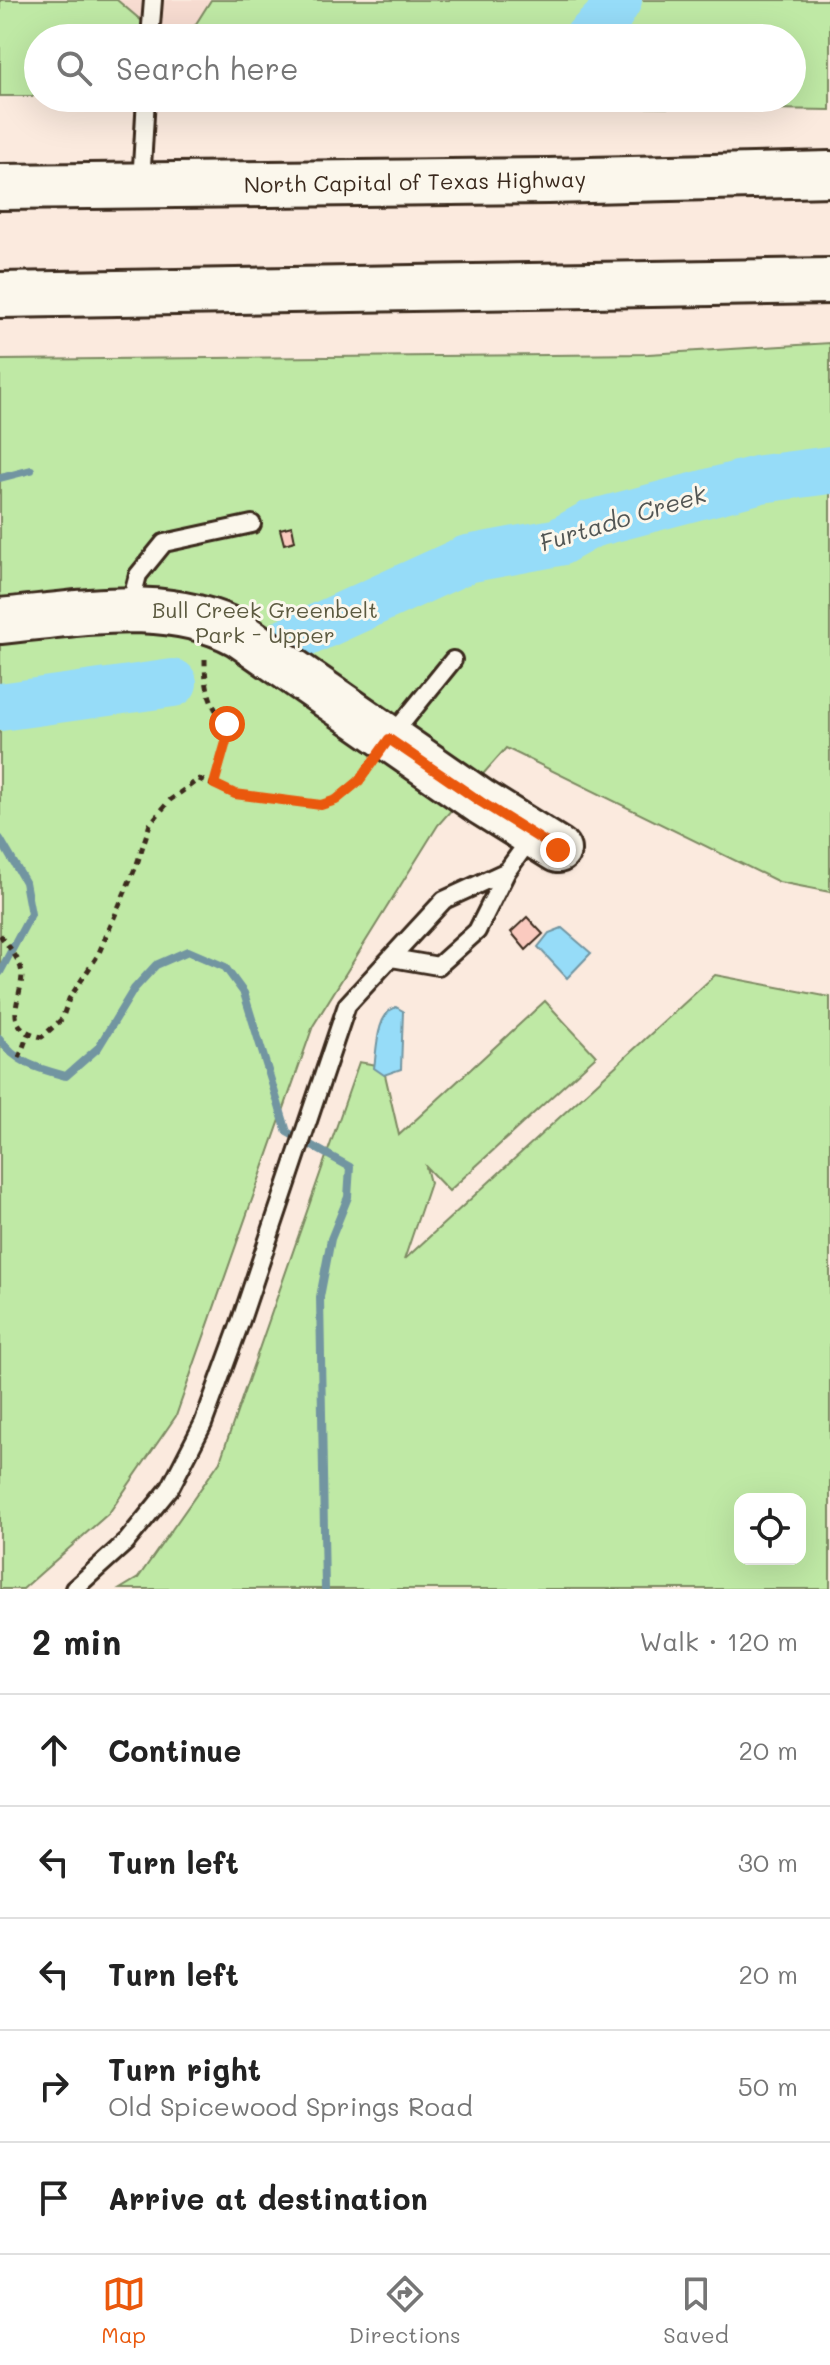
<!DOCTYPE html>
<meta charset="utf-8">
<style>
:root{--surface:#fff;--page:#f6f6f6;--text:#222;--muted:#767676;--line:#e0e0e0;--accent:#ea580c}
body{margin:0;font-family:Mali,sans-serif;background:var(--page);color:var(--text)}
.controls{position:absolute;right:24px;bottom:24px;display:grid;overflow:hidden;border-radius:16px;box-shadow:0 8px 32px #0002}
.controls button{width:72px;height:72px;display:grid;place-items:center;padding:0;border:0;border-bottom:2px solid var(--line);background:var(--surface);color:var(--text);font:40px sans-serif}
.stop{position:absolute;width:24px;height:24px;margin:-18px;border:6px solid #ea580c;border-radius:50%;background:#fff}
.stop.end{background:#ea580c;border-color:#fff;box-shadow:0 2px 8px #0008}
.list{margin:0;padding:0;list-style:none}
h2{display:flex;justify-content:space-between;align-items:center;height:104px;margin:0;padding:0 32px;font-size:34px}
h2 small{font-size:26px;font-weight:400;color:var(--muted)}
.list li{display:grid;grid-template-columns:52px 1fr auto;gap:24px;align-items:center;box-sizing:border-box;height:112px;padding:0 32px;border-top:2px solid var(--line)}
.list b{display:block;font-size:30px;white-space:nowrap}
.list p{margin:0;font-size:26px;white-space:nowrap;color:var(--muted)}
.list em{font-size:26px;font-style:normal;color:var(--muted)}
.icon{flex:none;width:44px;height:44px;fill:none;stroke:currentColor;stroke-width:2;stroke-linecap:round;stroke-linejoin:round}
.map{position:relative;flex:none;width:830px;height:1589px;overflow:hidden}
.search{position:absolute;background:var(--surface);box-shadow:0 8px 32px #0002;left:24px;right:24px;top:24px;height:88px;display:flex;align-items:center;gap:20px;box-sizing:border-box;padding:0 28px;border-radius:44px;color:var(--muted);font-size:30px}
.sheet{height:664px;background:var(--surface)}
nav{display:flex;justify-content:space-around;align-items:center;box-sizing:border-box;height:112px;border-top:2px solid var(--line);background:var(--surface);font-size:22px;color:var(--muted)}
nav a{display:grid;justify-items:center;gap:4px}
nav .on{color:var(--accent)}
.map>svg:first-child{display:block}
.built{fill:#f7dcd1}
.green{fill:#bfe9a5;stroke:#7d8a62;stroke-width:2;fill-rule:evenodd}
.water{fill:#96dcf8;stroke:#7295a1;stroke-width:2}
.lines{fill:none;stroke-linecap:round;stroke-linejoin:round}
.stream{stroke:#7295a1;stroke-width:8}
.river{stroke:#96dcf8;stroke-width:48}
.building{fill:#facabf;stroke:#3b2a1e;stroke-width:2}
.lane-casing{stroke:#3b2a1e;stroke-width:22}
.secondary-casing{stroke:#3b2a1e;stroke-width:50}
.highway-casing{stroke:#3b2a1e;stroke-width:50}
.path{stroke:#3b2a1e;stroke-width:5;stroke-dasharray:6 6;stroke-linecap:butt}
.lane{stroke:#fbf7ec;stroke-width:16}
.secondary{stroke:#fbf7ec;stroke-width:44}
.highway{stroke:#fbf7ec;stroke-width:44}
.route{stroke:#ea580c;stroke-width:10}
.labels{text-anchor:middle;stroke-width:6;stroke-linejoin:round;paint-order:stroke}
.street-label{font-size:22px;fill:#3b2a1e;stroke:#fbf7ec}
.park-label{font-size:22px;fill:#5c5a40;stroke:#fbf7ec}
.water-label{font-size:24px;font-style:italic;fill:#525654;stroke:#fbf7ec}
</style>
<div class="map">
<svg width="830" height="1589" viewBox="0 0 830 1589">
<rect width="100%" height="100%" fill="#fbeade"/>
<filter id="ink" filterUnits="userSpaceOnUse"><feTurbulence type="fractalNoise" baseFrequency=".0125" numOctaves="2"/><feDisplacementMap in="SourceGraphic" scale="16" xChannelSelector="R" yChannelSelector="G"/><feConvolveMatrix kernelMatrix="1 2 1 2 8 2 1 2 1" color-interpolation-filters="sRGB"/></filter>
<g filter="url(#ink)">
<path class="built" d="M117,0h94l-24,38h-25z"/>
<path class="green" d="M0,0h117l45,38h-124v58h-38z
M211,0h619v110l-201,-3 -103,-9h266v-60h-605z
M830,343v549l-51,-10 -273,-134 -68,77 -125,201 -137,390 -67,97 -86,76h-23v-1229l648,-6z
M715,975l115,22v592h-710l18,-11 82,-117 139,-399 24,4 16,69 146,-134 51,55 -147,135 -23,-24 4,16 -26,77zM740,1499h60v60h-60z"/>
<path class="water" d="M562,928l29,25 -24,25 -29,-31 11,-14z
M396,1007l7,4 -2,58 -17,6 -10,-7c3,-18 2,-54 22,-61z"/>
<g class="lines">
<path class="stream" d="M0,478l31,-8
M0,839l25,43 6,32 -31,58
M0,1039c15,24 40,30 66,37l32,-28 36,-59 22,-24 32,-14 37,16 19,26 43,139 63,35 -2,30 -17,42 -11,58 5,292"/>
<path class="river" d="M588,38l18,-18 12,-20
M288,641l179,-82 92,-17 32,-18 170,-45 69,-9
M0,707l173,-24"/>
</g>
<path class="building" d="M292,526l3,15 -11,3 -4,-15z
M527,917l16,17 -17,16 -15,-18z"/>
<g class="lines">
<g class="lane-casing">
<path id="lane" d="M150,38l3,-38
M141,184l5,-86
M129,609l9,-34 26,-32 88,-19
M390,738l63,-78
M392,958l46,8 39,-35 30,-60 26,-36
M74,1589l52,-47 44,-54 33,-64 36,-98 108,-321 97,-105 63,-29"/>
</g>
<g class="secondary-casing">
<path id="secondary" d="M0,621c78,-7 167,-26 239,13l242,168 77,48"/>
</g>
<g class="highway-casing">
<path id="highway" d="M0,187l548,-6 282,-7
M0,295l830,-14"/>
</g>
<path class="path" d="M205,659c0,28 4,48 25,69l-16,56
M0,935c8,11 22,26 22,40 -1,27 -22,52 20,62l20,-18 7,-20 29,-44 39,-91 13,-40 20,-24 29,-21 36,15 86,11 15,-5 23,-19 10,-14
M19,1058l9,-24"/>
<use href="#lane" class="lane"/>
<use href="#secondary" class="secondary"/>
<use href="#highway" class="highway"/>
</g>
</g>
<g class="lines" filter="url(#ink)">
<path class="route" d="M227,724l3,4 -16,56 21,10 86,11 15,-5 23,-19 30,-42 92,63 77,48"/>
</g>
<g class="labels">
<g class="street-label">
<text transform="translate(415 182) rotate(-1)" y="8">North Capital of Texas Highway</text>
</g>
<g class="park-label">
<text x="265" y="618">Bull Creek Greenbelt<tspan x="265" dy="25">Park - Upper</tspan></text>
</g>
<g class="water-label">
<text transform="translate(623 519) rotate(-17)" y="8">Furtado Creek</text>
</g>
</g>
</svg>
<div class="controls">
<button><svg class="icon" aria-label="locate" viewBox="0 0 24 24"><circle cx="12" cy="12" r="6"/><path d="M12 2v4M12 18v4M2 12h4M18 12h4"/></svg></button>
</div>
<div class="stop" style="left:227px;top:724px"></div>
<div class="stop end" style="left:558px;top:850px"></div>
<div class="search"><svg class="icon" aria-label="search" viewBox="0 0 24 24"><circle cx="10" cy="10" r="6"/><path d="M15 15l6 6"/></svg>Search here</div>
</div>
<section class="sheet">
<h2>2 min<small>Walk · 120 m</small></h2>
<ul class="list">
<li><svg class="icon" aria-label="ahead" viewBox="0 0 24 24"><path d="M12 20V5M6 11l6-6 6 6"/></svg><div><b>Continue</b></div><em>20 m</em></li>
<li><svg class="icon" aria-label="left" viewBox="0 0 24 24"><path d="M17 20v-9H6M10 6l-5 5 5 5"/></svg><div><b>Turn left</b></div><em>30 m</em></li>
<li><svg class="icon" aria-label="left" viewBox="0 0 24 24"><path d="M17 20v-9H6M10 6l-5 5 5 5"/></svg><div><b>Turn left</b></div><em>20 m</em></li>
<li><svg class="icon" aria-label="right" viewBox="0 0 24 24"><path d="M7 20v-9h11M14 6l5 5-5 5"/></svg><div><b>Turn right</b><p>Old Spicewood Springs Road</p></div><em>50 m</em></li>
<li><svg class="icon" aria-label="arrive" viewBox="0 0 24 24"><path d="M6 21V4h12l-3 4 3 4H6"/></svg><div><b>Arrive at destination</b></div></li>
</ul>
</section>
<nav>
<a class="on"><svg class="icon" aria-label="map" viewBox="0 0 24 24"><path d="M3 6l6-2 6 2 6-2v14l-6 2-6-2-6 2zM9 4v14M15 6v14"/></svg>Map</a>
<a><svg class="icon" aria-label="directions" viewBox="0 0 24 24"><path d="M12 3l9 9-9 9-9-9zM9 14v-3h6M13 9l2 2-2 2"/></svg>Directions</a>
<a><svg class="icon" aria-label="saved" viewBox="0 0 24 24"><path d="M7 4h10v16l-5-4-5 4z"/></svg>Saved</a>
</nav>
